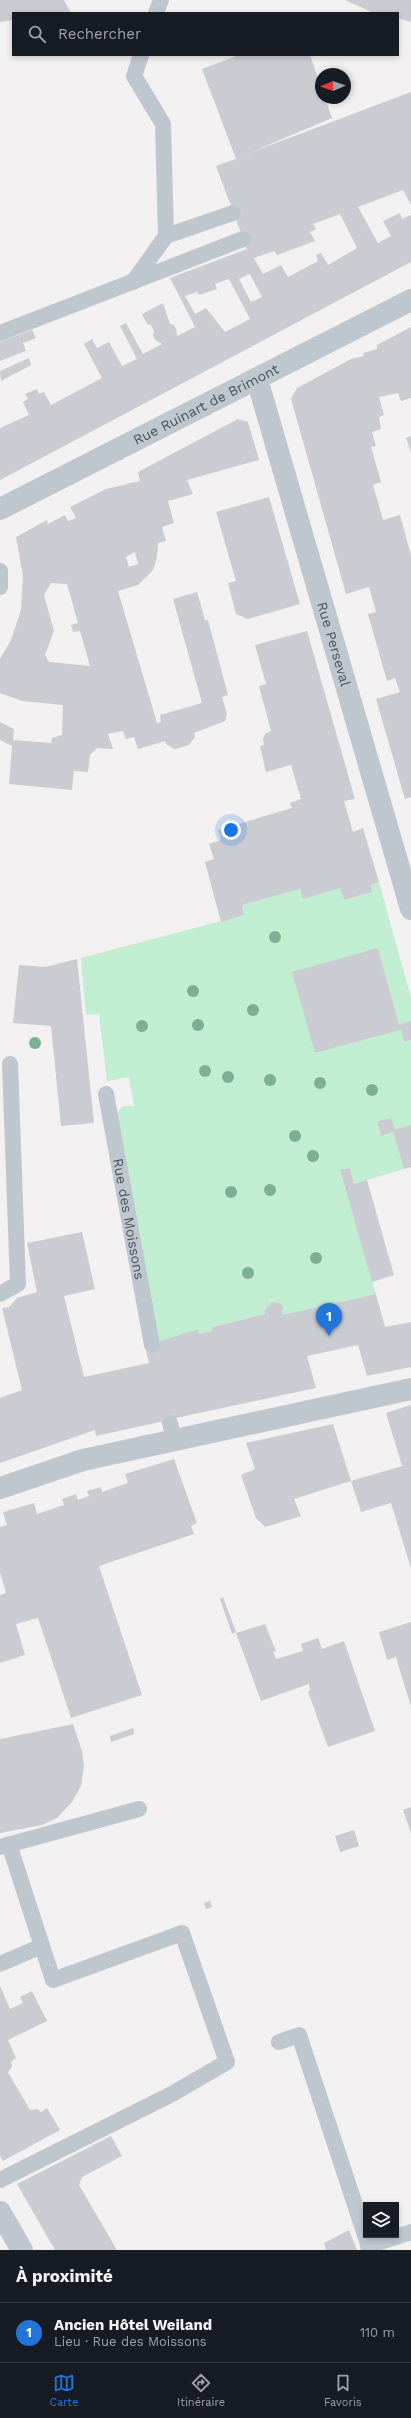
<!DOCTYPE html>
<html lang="fr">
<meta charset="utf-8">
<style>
:root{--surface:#171b24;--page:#20242c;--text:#f1f3f6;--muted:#9ea1a6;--line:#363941;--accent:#2276da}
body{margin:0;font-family:"Work Sans",sans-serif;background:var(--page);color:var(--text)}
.controls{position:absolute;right:12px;bottom:12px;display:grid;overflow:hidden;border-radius:0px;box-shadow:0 2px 6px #0003}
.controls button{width:36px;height:36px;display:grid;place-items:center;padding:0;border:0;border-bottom:1px solid var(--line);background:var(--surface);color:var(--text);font:20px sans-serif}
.compass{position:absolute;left:315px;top:68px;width:36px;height:36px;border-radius:50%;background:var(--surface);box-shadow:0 2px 6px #0003;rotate:268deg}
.you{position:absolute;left:231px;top:830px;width:14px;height:14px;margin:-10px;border:3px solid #fff;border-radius:50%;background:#1a73e8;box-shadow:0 0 0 6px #1a73e833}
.badge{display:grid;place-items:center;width:26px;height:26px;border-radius:50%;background:var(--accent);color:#fff;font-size:13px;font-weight:700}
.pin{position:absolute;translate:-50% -33px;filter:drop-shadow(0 1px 2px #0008)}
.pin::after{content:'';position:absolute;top:21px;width:14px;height:12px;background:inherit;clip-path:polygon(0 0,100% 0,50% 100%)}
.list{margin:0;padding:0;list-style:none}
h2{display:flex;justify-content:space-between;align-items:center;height:52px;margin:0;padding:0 16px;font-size:17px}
h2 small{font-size:13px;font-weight:400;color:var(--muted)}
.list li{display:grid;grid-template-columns:26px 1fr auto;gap:12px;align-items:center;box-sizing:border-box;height:60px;padding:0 16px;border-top:1px solid var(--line)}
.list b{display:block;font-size:15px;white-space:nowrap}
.list p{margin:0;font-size:13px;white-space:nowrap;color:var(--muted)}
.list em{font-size:13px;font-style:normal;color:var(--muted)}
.icon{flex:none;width:22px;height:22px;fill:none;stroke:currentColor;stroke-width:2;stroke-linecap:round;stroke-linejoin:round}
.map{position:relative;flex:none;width:411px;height:2250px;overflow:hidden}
.search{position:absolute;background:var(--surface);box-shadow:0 2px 6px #0003;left:12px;right:12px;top:12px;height:44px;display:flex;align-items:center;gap:10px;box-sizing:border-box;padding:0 14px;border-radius:0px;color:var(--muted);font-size:15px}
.sheet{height:112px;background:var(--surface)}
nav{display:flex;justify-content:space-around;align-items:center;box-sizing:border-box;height:56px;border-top:1px solid var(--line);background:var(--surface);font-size:11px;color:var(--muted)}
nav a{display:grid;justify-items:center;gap:2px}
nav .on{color:var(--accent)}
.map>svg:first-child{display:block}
.green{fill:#c1edd1}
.building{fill:#caccd2;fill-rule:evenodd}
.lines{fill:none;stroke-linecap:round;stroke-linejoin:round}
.service{stroke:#bfc7ce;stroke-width:16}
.minor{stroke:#bfc7ce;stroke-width:22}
.tree{fill:#7cb095}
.labels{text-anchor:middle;stroke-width:3;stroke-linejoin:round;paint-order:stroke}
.street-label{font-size:14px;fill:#49535c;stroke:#fff}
</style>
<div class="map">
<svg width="411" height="2250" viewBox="0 0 411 2250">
<rect width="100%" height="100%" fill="#f2f0f0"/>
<path class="green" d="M379,882l32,116v23l-12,3 -21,-76 -63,105 86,-23 3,12 7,-2v85l-16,4 -4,-11 -14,3 4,14 12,-3 11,37 -50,15 -4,-16 -10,3 36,123 -94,21 1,-9 -3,-3 -8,-1 -8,8 1,4 -53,13v4l-13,3 -2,-5 -39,15 -41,-225 2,-9 5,-4h10l-5,-29 -22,4 -8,-67 -13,1 -5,-57 163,-43 -2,-10 58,-16 3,9 37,-10 4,12 28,-8 -1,-7z"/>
<path class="building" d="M0,0h64l7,13h-58v7l-13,2z
M345,0h66v20l-1,2 -12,-4v-5h-24z
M239,55h71l11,32v11h4l7,20 -85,36 164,-62v113l-8,-15 -45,17 20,36 13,-7 -8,-15 17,-8 2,6 9,-4v47l-411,218v-52l29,-13 -6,-13 5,-3 -3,-5 12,-5 2,5 5,-2 7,13 51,-27 -18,-34 8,-5 5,9 12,-6 13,24 15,-7 -17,-33 6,-3 17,31 19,-10 -7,-4 -2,-5 1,-4 -3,-6 -4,-1 -5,-10 21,-11 7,21 4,1 2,4 1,7 18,-9 -25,-49 77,-29 -31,-83 20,-7 -34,-90zM340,214l17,34 -29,17 -7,-12 -5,2 2,6 -30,16 -7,-12 -18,9 -9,-16 20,-7 3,4 38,-14 -5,-9 6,-3 -3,-5zM250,274l12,23 -11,5 -12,-23zM229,279l21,40 -25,13 -19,-24 -11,6 -10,-18 12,-4 2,3 18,-6 -2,-5z
M411,327v71l-10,3 -3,-8 -19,4 5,18 -5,2 2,12 -9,3 4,14 -5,1 10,35 -8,3 10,35 17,-5 11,41v241l-6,2 -29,-100 24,-7 -5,-14 -8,3 -19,-67 8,-2 -7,-25 -23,7 -55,-195 6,-11 54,-29 13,-3 -1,-3 14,-4v-4z
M32,330l4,8 -13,5 3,8 -26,10v-19z
M29,358l2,7 -30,16 -1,-10z
M238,419l10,3 11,38 -72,20 6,14 -25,7 6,22 -12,4 4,14 -8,2 -1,14 -4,13 -15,15 -20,6 39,132 4,-1 -1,-7 42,-12 -29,-104 24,-7 8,28h3l20,75 -6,2 5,17 -2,7 -31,12 1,4 -6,8 -14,4 -9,-5 -1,-3 -27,8 -4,-12 -8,2 -3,-8 -15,3 5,15 -16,-1 -7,7 -2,17 -14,-1 -2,19 -63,-6 3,-38 -12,-6v-18l14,7 -1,11 38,3 1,-5 10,-3 1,-30 -41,-4 -22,-8v-34l11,-19 10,-30 2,-34 -7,-39 31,-17 1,4 17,-9 3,6 8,-3 -6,-11 36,-18 34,-8 -2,-9zM135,552l3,12 -9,3 -3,-10zM51,583l16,1 11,39 -7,2 2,7 7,-1 10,35 -41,-4 -4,-7 9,-24 -10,-36z
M411,436v16l-5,-14z
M269,497l31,107 -52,15 -12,-5 -8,-31 8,-2 -20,-69z
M307,631l48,168 -11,2 9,31 10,-4 16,54 -8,3 1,7 -28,8 -4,-12 -37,11 -3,-10 -58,16 2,10 -23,7 -16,-60 9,-3 -5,-15 12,-4 -3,-10 74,-22 -2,-5 11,-4 -10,-34 -25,7 -6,-26 4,-1 -1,-7 3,-5 5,-2 -12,-45 7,-2 -11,-39z
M378,948l21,76 12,-3v19l-7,2 -3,-12 -86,23 -23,-81z
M77,959l17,164 -33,3 -10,-100 -38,-3 6,-58 26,2z
M391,1118l4,11 16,-4v42l-7,2 -11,-37 -12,4 -4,-15z
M350,1168l4,16 13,-4 27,95 -22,7 -32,-112z
M82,1232l13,57 -31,7 20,81 65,-14 -4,-17 53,-17 1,5 13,-3v-4l53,-13 -1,-4 8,-8 8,1 3,3 -1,9 94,-21 9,33 26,-5v45l-44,9 -9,-31 -51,11 9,32 -140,30 -6,5 -10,-1 -64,14 -1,-6 -95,33v-65l22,-8 -20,-82 7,-1 8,-9 20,-6 -10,-49z
M411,1405v163l-20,-65 -30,9 -10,-31 51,-15 -16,-53z
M333,1424l18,57 -57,18 7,17 -36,11 -9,-9 -15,-43 14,-6 -9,-26z
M174,1459l23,64 -6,3 3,8 -95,32 43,129 -71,23 -33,-100 -22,6 9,31 -25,8v-68l6,-2 -6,-21v-45l7,-2 -4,-13 31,-9 3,11 27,-9 -2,-6 14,-5 2,6 11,-4 -2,-5 14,-4 1,5 26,-9 -3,-9z
M223,1597l13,35 -4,2 -12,-35z
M411,1622v85l-15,-50 -9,3 -8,-28z
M265,1624l11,27 -3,1 3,7 27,-8 -2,-7 17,-6 4,11 22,-8 31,90 -47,16 -20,-55 2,-2 -1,-6 -48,17 -25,-68z
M73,1724l9,27 2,15 -3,20 -9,16 -15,16 -15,7 -42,8v-94z
M133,1728l1,6 -23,8 -1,-6z
M411,1807v26l-8,-23z
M354,1830l5,16 -19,6 -5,-16z
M210,1901l2,6 -6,2 -2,-6z
M0,1986l10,23 13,-6 -3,-6 12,-6 15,30 -39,19 8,18 -5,4 1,5 -4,5 22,38 7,-1 4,3 6,-4 13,22 -57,31 -3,-5z
M111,2136l11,20 -40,21 -3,8 38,65h-62l-38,-66z
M349,2230l8,20h-31l-2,-7z"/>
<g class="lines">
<g class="service">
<path d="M156,13l5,-13"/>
<path d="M141,55l-7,21 29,48 3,112"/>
<path d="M133,282l33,-46 67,-23"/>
<path d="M0,333l243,-94"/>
<path d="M0,571v16"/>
<path id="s1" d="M106,1094l46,251"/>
<path d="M0,1294l18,-10 -8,-220"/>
<path d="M170,1423l4,17"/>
<path d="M0,1847l139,-38"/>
<path d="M0,1964l42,-18"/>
<path d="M279,2042l20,-7 71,215"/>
<path d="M0,2180l172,-86 55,-32 -45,-129 -129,47 -44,-136"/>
<path d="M368,2246l43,-14"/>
</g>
<g class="minor">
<path id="s2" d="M257,379l154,530"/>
<path id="s3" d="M0,509l411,-209"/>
<path d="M0,1488l83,-28 328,-71"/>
<path d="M0,2212l22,38"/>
</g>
</g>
<g class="tree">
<circle cx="275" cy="937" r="6"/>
<circle cx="193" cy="991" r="6"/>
<circle cx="253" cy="1010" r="6"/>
<circle cx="198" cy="1025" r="6"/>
<circle cx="142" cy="1026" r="6"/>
<circle cx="35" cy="1043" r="6"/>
<circle cx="205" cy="1071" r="6"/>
<circle cx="228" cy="1077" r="6"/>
<circle cx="270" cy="1080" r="6"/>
<circle cx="320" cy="1083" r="6"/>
<circle cx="372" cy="1090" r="6"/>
<circle cx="295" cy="1136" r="6"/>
<circle cx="313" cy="1156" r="6"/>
<circle cx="270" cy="1190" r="6"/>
<circle cx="231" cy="1192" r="6"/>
<circle cx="316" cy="1258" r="6"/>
<circle cx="248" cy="1273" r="6"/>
</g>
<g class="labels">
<g class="street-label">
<text dy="5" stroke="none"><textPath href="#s3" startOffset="231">Rue Ruinart de Brimont</textPath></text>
<text dy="5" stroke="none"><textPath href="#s2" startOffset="276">Rue Perseval</textPath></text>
<text dy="5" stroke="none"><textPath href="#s1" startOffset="127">Rue des Moissons</textPath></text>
</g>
</g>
</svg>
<div class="controls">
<button><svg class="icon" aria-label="layers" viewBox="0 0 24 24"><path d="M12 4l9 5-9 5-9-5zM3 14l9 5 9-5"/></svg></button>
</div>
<svg class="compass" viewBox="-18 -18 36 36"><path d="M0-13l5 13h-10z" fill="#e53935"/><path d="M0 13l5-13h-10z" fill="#9ea1a6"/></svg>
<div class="you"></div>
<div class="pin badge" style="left:329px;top:1336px">1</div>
<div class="search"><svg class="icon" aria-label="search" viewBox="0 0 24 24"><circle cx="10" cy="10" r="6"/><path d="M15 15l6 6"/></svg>Rechercher</div>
</div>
<section class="sheet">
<h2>À proximité<small></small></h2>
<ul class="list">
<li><span class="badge">1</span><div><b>Ancien Hôtel Weiland</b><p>Lieu · Rue des Moissons</p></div><em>110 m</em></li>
</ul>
</section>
<nav>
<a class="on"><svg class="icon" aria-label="map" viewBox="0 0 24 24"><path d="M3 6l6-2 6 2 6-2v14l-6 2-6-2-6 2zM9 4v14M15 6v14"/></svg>Carte</a>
<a><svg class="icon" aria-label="directions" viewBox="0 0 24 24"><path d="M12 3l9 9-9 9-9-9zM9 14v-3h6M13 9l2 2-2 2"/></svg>Itinéraire</a>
<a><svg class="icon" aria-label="saved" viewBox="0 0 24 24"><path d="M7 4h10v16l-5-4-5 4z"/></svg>Favoris</a>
</nav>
